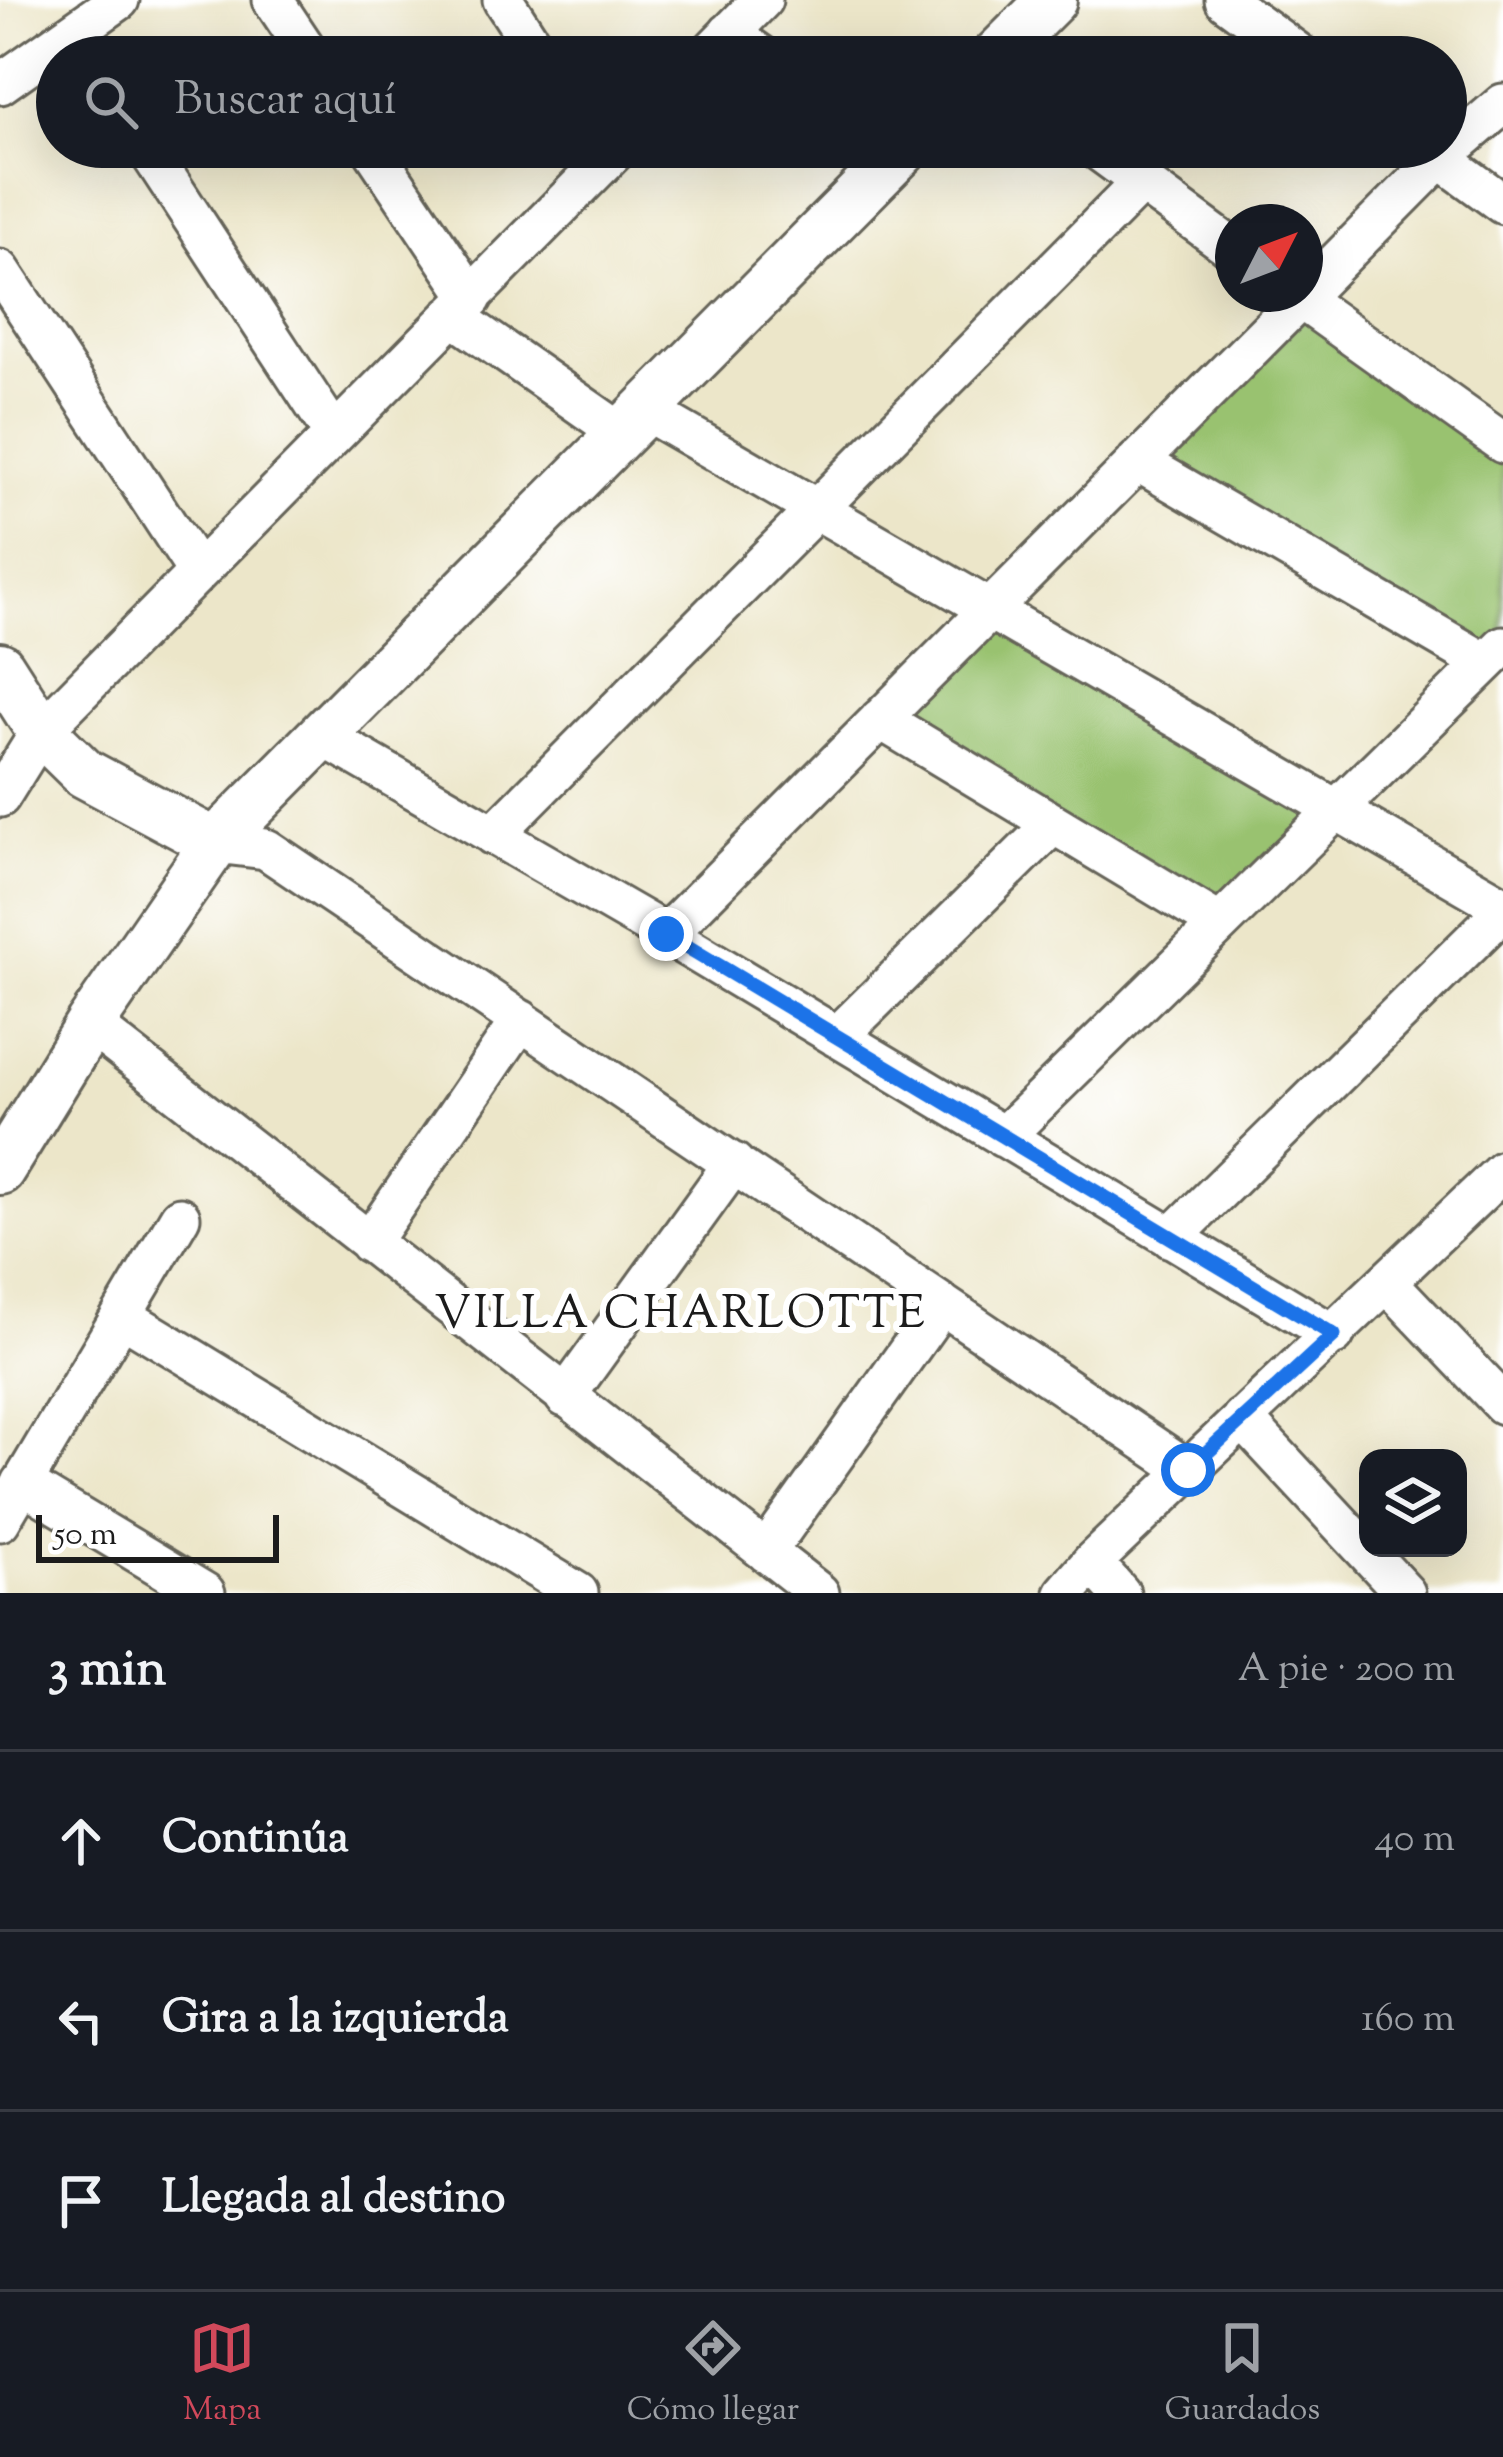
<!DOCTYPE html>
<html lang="es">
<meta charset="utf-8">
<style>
:root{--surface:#171b24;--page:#242831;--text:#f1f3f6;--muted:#9ea1a6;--line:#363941;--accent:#d1495b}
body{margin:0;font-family:"Sorts Mill Goudy",serif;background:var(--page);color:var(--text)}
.controls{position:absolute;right:36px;bottom:36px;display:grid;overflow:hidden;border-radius:24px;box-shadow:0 12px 48px #0002}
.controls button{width:108px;height:108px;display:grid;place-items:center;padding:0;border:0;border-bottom:3px solid var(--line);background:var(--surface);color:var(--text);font:60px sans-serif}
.compass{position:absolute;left:1215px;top:204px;width:108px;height:108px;border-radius:50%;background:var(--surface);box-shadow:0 12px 48px #0002;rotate:48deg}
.scale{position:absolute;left:36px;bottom:30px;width:243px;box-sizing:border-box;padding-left:12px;border:6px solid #1c1c1c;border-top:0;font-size:33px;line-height:42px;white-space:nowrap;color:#1c1c1c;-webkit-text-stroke:9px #fff;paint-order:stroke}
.stop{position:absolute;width:36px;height:36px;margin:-27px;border:9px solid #1a73e8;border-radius:50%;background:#fff}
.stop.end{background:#1a73e8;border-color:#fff;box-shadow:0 3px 12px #0008}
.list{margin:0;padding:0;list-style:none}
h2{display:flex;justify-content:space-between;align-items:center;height:156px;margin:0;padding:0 48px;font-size:51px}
h2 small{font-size:39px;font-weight:400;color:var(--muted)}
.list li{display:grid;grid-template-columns:78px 1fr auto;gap:36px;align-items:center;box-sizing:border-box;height:180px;padding:0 48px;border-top:3px solid var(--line)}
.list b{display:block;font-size:45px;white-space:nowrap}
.list em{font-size:39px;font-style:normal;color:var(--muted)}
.icon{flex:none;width:66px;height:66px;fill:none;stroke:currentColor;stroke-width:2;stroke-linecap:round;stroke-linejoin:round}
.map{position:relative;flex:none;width:1503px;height:1593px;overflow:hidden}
.search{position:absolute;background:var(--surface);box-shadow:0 12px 48px #0002;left:36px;right:36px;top:36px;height:132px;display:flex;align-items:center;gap:30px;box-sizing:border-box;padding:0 42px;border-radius:66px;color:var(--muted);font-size:45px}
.sheet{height:696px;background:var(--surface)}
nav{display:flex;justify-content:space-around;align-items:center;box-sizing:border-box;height:168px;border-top:3px solid var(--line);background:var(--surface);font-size:33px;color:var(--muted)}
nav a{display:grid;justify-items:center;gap:6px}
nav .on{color:var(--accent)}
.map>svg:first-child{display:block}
.green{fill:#99c26f;stroke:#5a6f46;stroke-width:3}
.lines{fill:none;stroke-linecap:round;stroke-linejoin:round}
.minor-casing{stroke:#656359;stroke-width:45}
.tertiary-casing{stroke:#656359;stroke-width:54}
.minor{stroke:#fff;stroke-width:39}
.tertiary{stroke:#fff;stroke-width:48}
.route{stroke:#1a73e8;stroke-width:15}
.labels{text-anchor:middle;stroke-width:12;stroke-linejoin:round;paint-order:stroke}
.neighbourhood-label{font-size:45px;letter-spacing:3px;fill:#1c1c1c;stroke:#fff}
</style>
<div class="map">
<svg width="1503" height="1593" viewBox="0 0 1503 1593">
<rect width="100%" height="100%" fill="#fff"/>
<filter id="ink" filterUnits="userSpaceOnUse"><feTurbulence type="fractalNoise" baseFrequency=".00833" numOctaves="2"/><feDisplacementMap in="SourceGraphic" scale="24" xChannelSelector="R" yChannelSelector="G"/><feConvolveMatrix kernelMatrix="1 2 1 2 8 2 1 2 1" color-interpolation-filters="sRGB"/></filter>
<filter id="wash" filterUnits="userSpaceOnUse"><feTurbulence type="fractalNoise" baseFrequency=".004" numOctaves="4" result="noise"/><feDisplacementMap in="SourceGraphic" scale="48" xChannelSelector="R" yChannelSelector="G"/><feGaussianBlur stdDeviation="2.7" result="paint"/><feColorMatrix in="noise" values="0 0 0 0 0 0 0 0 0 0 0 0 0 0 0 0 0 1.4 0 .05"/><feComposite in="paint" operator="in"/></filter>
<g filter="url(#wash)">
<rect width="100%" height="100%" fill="#ece6c9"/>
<path class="green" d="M1300,299l203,144v203l-18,17 -348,-202z
M990,609l346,200 -116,115 -340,-205z"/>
</g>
<g filter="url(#ink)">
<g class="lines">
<g class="minor-casing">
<path id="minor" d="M273,0l38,57
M503,0l37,57
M1225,0l78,57
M729,33l34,24
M706,57l56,-57
M0,84l119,-84
M146,147l188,287
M371,147l101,151
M1094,147l139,102
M1425,147l78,57
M0,270l198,302
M1294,294l209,149
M1305,294l135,-136 63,-54
M452,315l169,118
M645,410l858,496
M1137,461l348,202
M880,719l340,205
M321,735l345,199 668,401
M0,797l41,-66 578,-584
M493,835l649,-653
M215,843l51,6 922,621
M666,934l639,-640
M90,1024l729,569
M837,1037l216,-213
M1003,1137l500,-491
M1171,1238l332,-327
M369,1243l152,-223
M1388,1283l115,121
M122,1316l456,277
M565,1397l169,-234
M1242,1418l163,175
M22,1483l183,110
M0,1521l180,-304
M766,1552l176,-248
M1092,1562l28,31
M1065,1593l27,-31 411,-391"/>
</g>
<g class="tertiary-casing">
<path id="tertiary" d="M995,57l57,-57
M0,667l41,64 43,42 131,70
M0,1170l90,-146 125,-181 691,-696"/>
</g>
<use href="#minor" class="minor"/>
<use href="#tertiary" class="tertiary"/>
</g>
</g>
<g class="lines" filter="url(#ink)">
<path class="route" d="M666,934l668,401 -146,135"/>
</g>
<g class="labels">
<g class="neighbourhood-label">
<text x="681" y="1327">VILLA CHARLOTTE</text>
</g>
</g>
</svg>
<div class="controls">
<button><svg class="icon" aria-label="layers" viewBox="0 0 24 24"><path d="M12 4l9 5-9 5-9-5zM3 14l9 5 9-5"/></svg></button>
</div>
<svg class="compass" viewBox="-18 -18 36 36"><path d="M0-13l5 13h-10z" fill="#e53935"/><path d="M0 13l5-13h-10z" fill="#9ea1a6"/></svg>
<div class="scale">50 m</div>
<div class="stop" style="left:1188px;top:1470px"></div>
<div class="stop end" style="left:666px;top:934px"></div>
<div class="search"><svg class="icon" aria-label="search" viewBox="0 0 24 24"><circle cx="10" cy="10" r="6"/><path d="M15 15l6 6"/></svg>Buscar aquí</div>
</div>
<section class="sheet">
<h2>3 min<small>A pie · 200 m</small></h2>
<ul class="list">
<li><svg class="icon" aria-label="ahead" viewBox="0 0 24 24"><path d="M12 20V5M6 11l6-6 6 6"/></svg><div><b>Continúa</b></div><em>40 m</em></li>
<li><svg class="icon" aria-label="left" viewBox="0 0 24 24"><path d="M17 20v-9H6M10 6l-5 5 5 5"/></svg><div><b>Gira a la izquierda</b></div><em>160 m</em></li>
<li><svg class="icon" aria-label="arrive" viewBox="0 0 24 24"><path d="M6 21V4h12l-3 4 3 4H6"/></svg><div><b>Llegada al destino</b></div></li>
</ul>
</section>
<nav>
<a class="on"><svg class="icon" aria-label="map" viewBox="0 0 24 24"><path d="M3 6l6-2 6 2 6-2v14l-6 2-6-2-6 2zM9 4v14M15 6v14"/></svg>Mapa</a>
<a><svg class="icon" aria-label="directions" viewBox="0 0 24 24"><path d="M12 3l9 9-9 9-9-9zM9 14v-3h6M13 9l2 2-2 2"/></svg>Cómo llegar</a>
<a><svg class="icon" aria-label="saved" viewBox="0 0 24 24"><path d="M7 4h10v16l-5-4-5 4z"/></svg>Guardados</a>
</nav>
